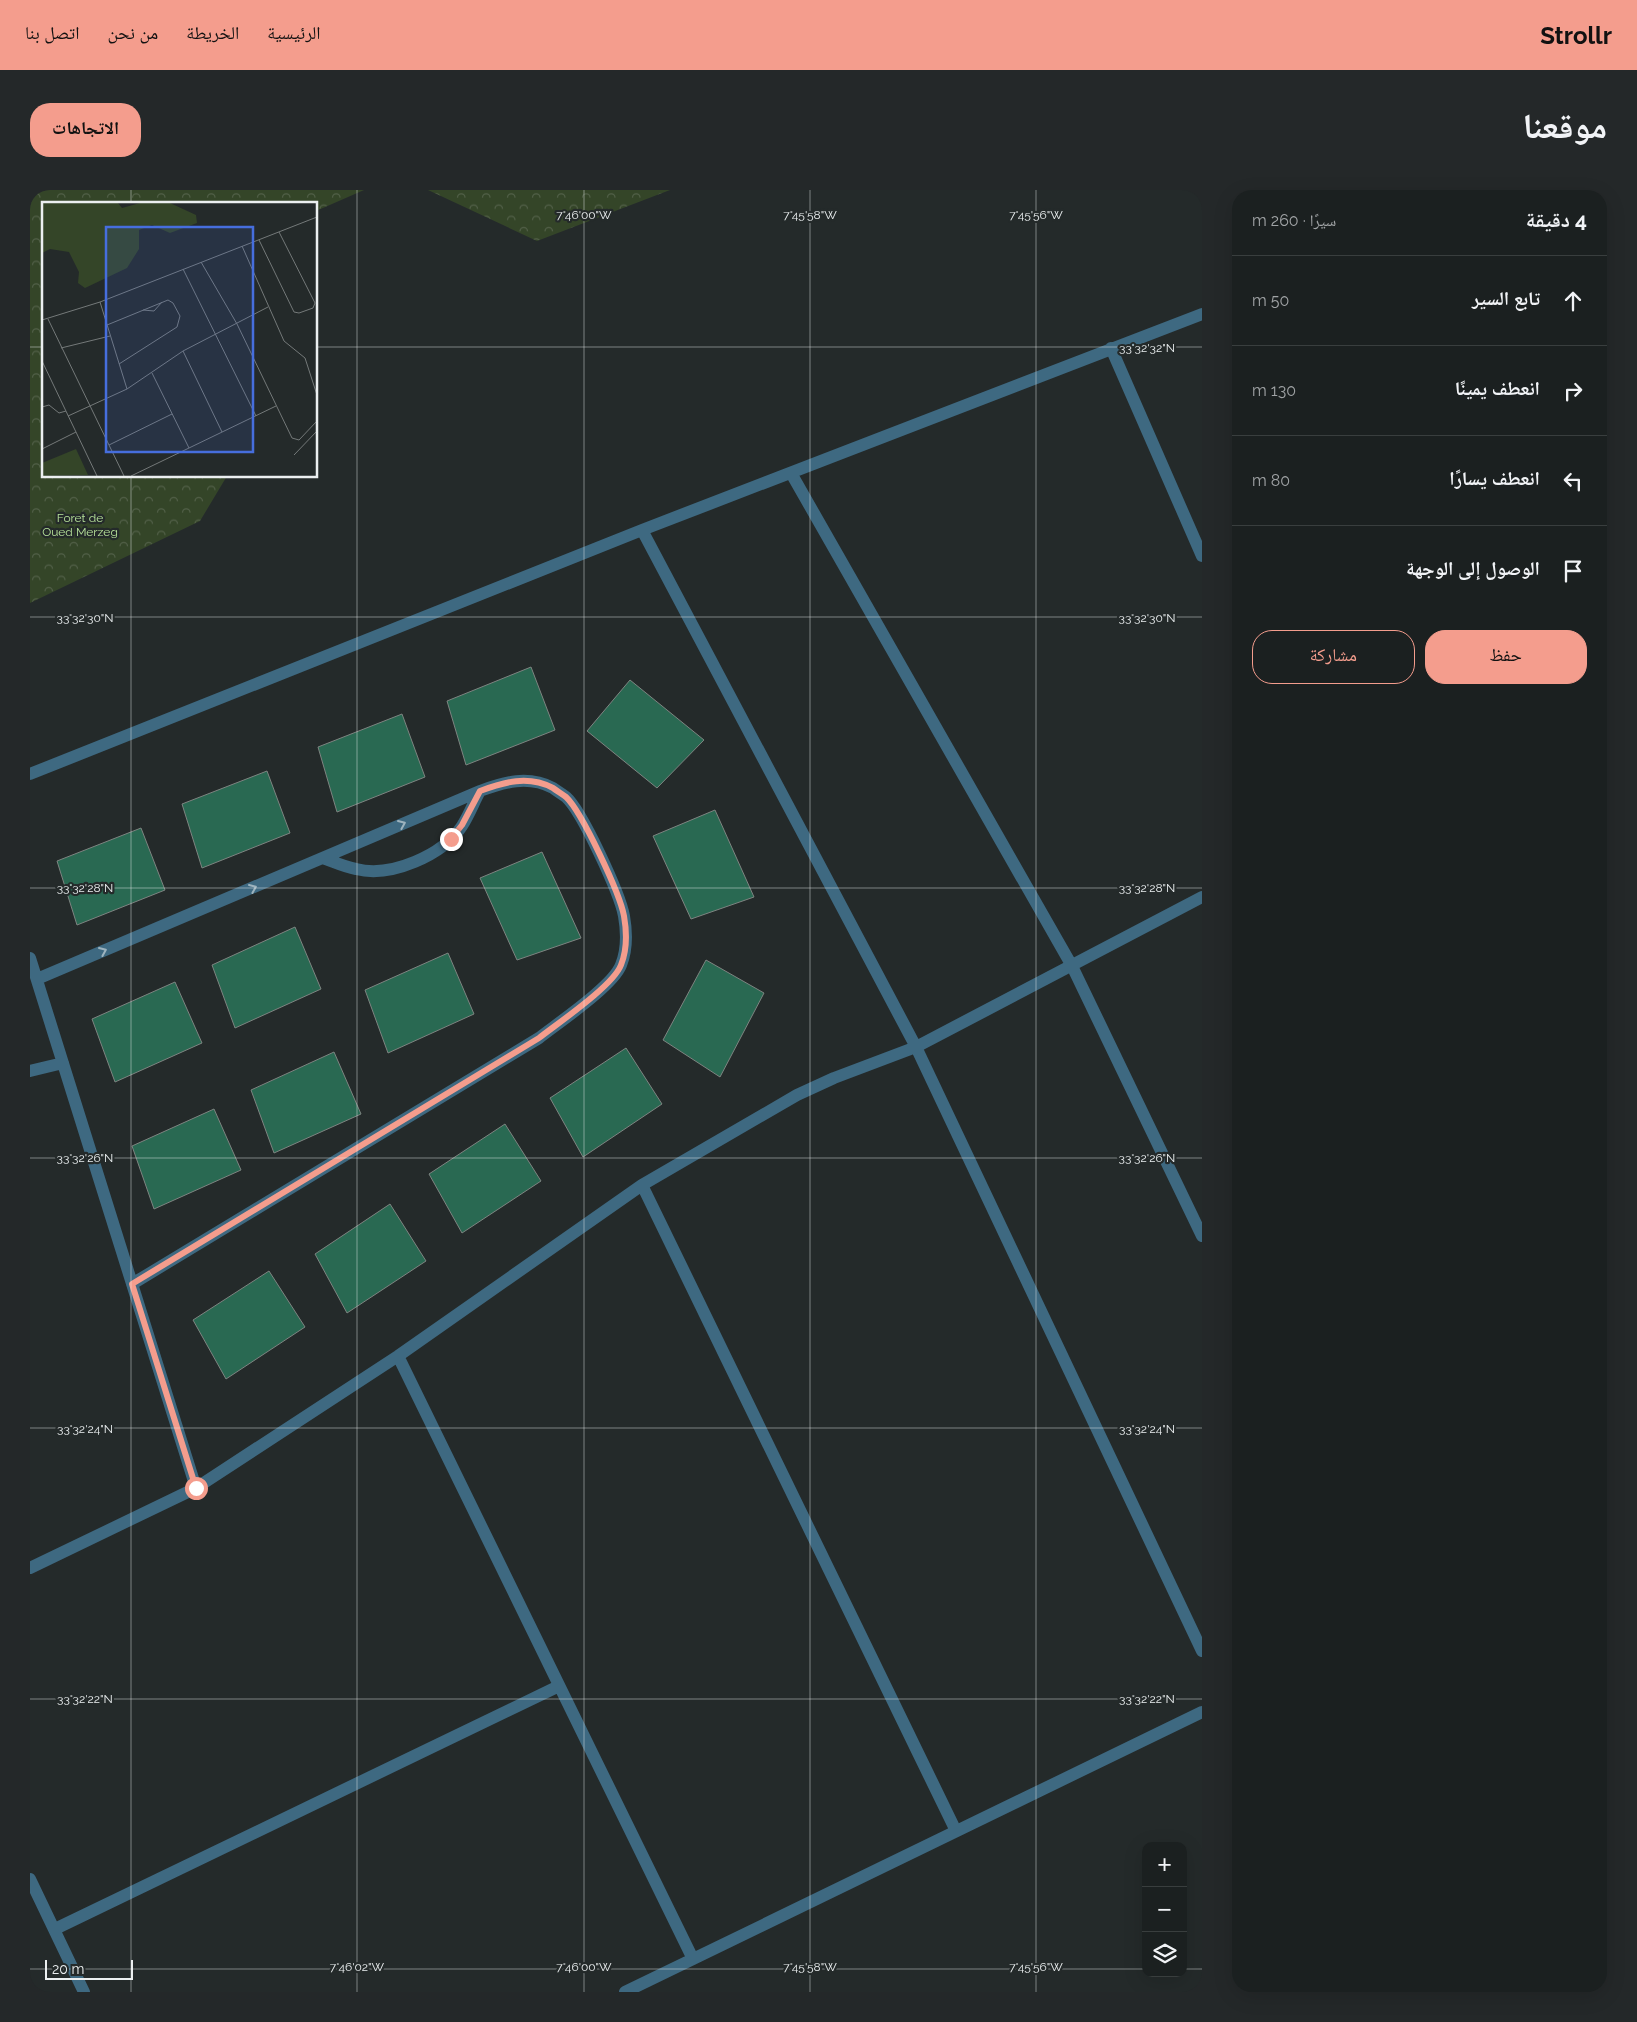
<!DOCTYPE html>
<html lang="ar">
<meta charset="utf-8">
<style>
:root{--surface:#1b2020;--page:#242829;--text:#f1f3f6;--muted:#a0a3a5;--line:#393e3e;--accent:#f49d8d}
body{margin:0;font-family:Raleway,"Noto Naskh Arabic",sans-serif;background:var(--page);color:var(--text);direction:rtl}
.controls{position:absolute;right:15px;bottom:15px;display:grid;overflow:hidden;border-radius:10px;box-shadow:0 5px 20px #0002}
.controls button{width:45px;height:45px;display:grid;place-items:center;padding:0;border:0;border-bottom:1px solid var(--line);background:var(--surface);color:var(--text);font:25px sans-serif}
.scale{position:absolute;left:15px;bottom:12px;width:88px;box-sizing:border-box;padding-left:5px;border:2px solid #ebeff0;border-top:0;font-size:14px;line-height:18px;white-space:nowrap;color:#ebeff0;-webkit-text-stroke:4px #242a2a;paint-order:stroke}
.stop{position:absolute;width:15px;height:15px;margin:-11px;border:4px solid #f49d8d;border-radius:50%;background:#fff}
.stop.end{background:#f49d8d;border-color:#fff;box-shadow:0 1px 5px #0008}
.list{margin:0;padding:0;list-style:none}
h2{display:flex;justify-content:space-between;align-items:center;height:65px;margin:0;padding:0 20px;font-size:21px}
h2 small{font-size:16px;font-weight:400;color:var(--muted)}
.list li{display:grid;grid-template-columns:32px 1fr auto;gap:15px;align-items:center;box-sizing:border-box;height:90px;padding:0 20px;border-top:1px solid var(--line)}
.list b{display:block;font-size:19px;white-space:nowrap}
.list em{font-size:16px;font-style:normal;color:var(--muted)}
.actions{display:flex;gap:10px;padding:15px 20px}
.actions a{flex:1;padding:11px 0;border:1px solid var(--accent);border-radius:20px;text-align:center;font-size:18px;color:var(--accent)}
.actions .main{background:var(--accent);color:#111}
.icon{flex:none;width:28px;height:28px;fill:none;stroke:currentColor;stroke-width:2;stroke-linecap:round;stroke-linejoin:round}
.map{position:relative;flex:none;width:1172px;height:1802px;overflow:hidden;direction:ltr;border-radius:20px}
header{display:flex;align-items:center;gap:30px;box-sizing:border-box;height:70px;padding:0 25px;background:var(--accent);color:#111}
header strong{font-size:24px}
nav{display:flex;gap:28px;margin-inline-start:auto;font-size:18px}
.intro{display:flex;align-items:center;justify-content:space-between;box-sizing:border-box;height:120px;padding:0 30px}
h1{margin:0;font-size:35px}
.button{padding:12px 22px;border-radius:20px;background:var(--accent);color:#111;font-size:18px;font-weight:700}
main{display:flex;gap:30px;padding:0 30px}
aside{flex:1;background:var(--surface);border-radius:20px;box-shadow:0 5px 20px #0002}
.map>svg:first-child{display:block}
.forest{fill:url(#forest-crowns)}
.building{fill:#296952;stroke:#7e8481}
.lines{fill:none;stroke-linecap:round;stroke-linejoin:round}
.street{stroke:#3e6981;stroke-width:12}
.oneway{stroke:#9db3be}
.route{stroke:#f49d8d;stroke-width:6}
.ticks{fill:none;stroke:#ebeff0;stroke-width:1;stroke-opacity:0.45}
.labels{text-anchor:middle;stroke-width:4.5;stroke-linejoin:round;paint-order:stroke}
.park-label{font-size:12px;fill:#b7e29a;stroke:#242a2a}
.inset-road{fill:none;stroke:#747979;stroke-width:1}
.view{fill:#466edd;fill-opacity:0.15;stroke:#466edd;stroke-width:2.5}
.inset-edge{fill:none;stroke:#ebeff0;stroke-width:2.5}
.ticks-label{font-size:12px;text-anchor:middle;fill:#ebeff0;stroke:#242a2a;stroke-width:4.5;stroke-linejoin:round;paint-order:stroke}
</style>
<header>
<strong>Strollr</strong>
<nav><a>الرئيسية</a><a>الخريطة</a><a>من نحن</a><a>اتصل بنا</a></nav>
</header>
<div class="intro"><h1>موقعنا</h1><a class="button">الاتجاهات</a></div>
<main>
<aside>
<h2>4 دقيقة<small>سيرًا · 260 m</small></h2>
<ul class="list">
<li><svg class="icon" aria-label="ahead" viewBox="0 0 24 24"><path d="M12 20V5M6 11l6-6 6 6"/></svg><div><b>تابع السير</b></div><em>50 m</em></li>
<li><svg class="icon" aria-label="right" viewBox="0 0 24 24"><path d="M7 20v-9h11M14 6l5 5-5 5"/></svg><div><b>انعطف يمينًا</b></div><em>130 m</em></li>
<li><svg class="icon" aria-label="left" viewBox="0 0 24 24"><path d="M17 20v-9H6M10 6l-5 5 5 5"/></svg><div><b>انعطف يسارًا</b></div><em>80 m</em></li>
<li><svg class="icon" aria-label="arrive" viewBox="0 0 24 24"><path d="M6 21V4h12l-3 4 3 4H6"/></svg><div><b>الوصول إلى الوجهة</b></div></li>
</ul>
<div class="actions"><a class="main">حفظ</a><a>مشاركة</a></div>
</aside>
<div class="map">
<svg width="1172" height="1802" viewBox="0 0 1172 1802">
<defs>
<pattern id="forest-crowns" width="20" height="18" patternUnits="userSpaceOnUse" patternTransform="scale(1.25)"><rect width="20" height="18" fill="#344528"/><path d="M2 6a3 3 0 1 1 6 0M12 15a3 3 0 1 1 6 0" fill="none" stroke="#526048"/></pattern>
</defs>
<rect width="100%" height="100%" fill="#242a2a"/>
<path class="forest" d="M0,0h334l-48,21v-7h-272v272h183l-27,45 -170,82z
M398,0h242l-133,51z"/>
<path class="building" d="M501,477l24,63 -89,35 -19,-64z
M600,490l74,60 -47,48 -70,-57z
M372,524l23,63 -88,35 -19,-65z
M237,581l23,62 -88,35 -20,-64z
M685,620l39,87 -63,22 -38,-83z
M111,638l24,62 -88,35 -20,-64z
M512,662l39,86 -64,22 -37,-82z
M265,737l26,62 -86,39 -23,-63z
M418,763l26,61 -86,39 -23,-63z
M676,770l58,33 -44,84 -57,-37z
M145,792l27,61 -87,39 -23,-63z
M596,858l36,56 -79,53 -33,-59z
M304,862l27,62 -87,39 -23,-63z
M184,919l27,61 -87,39 -22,-63z
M475,934l36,57 -79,52 -33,-59z
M360,1014l36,57 -79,52 -32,-59z
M239,1081l36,56 -79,52 -33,-59z"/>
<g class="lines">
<path class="street" d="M1081,158l91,208
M761,283l281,493 130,270
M612,340l274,517 286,604
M0,584l612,-244 560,-216
M293,668c11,4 22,9 33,11 35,9 87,-14 106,-43 7,-11 12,-24 18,-35
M0,768l166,530
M7,789l443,-188c24,-9 48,-16 73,-3 4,3 9,6 13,9 16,14 54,97 58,119 3,17 3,34 -3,49 -8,21 -63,58 -82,73l-407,246
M0,881l33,-8
M612,995l314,646
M368,1166l295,603
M0,1378l166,-80 202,-132 244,-171 155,-90 37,-17 82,-31 286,-150
M0,1689l54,113
M25,1739l504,-243
M595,1802l577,-280"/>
</g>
<defs><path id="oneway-chevron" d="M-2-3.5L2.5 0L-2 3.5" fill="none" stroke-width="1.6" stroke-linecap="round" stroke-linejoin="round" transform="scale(1.25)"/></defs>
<g class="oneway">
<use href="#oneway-chevron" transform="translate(372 634) rotate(-23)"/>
<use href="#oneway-chevron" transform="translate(223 698) rotate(-23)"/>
<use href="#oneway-chevron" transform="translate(73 761) rotate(-23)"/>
</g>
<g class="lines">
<path class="route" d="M166,1298l-64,-204 407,-246c19,-15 74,-52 82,-73 6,-15 6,-32 3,-49 -4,-22 -42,-104 -58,-119 -4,-3 -9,-6 -13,-9 -25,-13 -49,-6 -73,3l-18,34 -11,14"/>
</g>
<path class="ticks" d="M101,0v14M327,0v1802M554,0v1802M780,0v1802M1006,0v1802M0,157h14M286,157h886M101,286v1516M0,427h1172M0,698h1172M0,968h1172M0,1238h1172M0,1509h1172M0,1779h1116M1153,1779h19"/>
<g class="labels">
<g class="park-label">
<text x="50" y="332">Foret de<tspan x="50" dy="14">Oued Merzeg</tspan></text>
</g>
</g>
<g transform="translate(12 12)">
<rect width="275" height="275" fill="#242a2a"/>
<path d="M0,1h76l4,5 18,-5h30l26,12 1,8 -27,10 -18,-8 -13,5v19l-12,19 -42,20 -7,-5 1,-11 -10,-20 -19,-3 -8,4z" fill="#344528"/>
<path d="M34,247l12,26 -46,1v-13z" fill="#344528"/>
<path class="inset-road" d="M217,38l35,72 5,1 14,-5 2,-5 -36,-71M200,44l42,95 21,17 12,37M159,60l36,62 55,114 7,2 18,-19M141,67l73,147M58,100l27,87M101,108l11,1 8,-9M6,117l76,157M0,118l58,-18 217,-85M65,123l61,-25 5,3 7,13 -3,11 -58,37M19,146l49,-12M141,149l39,81M0,159l55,115M110,171l37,75M0,205l7,-2 10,8 7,-2M26,214l59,-27 56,-38 85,-44M67,243l63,-31M0,247l34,-17M252,253l23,-24M89,274l145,-70"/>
<path class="view" d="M64,25h147v225h-147z"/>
<rect width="275" height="275" class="inset-edge"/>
</g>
<g class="ticks-label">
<text x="554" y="29">7°46'00"W</text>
<text x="780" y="29">7°45'58"W</text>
<text x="1006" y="29">7°45'56"W</text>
<text x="1117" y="162">33°32'32"N</text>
<text x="55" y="432">33°32'30"N</text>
<text x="1117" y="432">33°32'30"N</text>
<text x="55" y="702">33°32'28"N</text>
<text x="1117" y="702">33°32'28"N</text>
<text x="55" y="972">33°32'26"N</text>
<text x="1117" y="972">33°32'26"N</text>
<text x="55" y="1243">33°32'24"N</text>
<text x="1117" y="1243">33°32'24"N</text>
<text x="55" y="1513">33°32'22"N</text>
<text x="1117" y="1513">33°32'22"N</text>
<text x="327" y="1781">7°46'02"W</text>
<text x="554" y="1781">7°46'00"W</text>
<text x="780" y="1781">7°45'58"W</text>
<text x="1006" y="1781">7°45'56"W</text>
</g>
</svg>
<div class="controls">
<button>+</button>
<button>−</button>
<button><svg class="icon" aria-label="layers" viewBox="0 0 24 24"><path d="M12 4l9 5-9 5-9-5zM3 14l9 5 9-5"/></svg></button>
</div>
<div class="scale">20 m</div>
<div class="stop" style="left:166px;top:1298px"></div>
<div class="stop end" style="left:421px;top:649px"></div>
</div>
</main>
